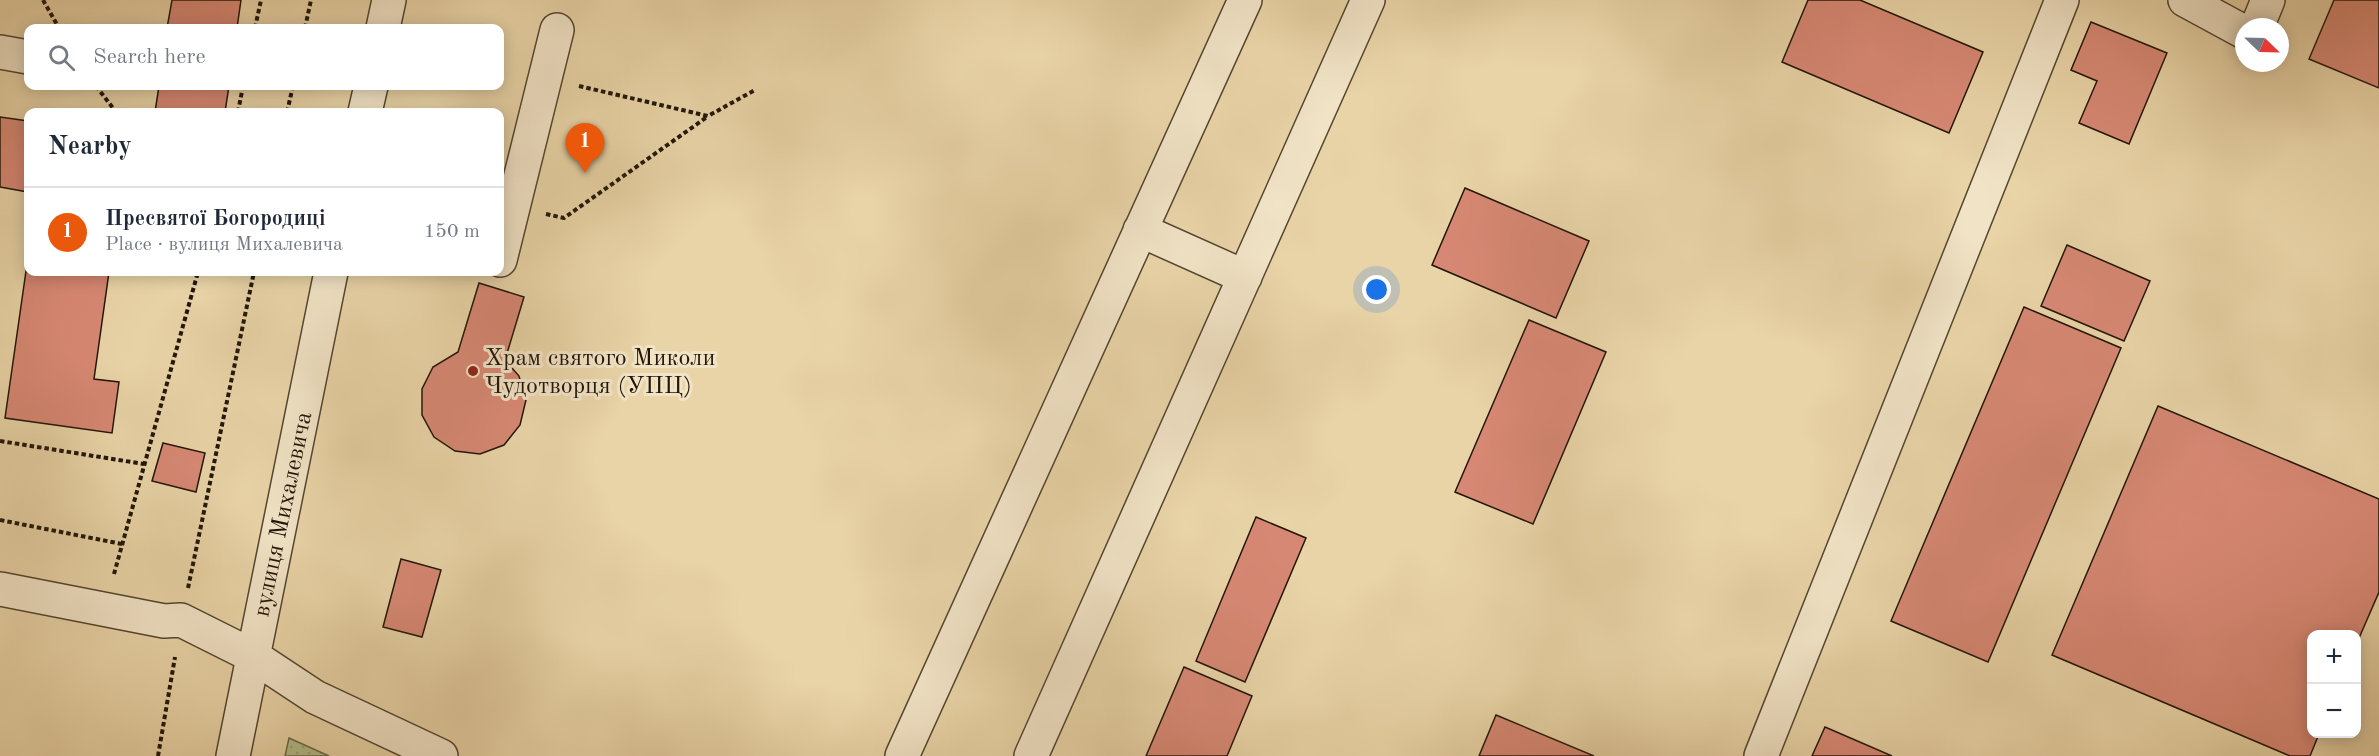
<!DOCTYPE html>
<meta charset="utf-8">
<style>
:root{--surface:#fff;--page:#f2f2f3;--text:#1f2937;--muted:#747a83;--line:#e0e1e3;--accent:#ea580c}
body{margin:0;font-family:"Old Standard TT",serif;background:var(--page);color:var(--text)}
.controls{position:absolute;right:18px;bottom:18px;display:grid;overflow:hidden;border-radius:12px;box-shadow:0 3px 15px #0003}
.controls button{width:54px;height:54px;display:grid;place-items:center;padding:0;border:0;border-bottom:2px solid var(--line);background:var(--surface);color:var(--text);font:30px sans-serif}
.compass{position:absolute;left:2235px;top:18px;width:54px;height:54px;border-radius:50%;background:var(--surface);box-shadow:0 3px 15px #0003;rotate:113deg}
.you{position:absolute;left:1377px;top:290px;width:21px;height:21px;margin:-15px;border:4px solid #fff;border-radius:50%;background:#1a73e8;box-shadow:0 0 0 9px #1a73e833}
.badge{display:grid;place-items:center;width:39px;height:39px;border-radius:50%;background:var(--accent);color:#fff;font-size:20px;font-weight:700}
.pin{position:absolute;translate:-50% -50px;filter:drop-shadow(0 2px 3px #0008)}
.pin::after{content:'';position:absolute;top:32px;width:21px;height:18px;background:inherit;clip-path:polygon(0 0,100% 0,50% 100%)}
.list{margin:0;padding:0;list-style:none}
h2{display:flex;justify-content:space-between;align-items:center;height:78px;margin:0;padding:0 24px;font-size:26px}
h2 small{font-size:20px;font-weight:400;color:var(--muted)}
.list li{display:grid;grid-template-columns:39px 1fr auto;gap:18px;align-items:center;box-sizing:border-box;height:90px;padding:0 24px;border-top:2px solid var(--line)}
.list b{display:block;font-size:22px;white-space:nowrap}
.list p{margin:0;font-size:20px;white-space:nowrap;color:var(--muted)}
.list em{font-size:20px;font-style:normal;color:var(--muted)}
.icon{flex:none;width:33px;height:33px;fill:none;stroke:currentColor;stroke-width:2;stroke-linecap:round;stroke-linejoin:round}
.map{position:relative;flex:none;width:2379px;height:756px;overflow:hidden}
.search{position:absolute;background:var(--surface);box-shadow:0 3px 15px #0003;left:24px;top:24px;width:480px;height:66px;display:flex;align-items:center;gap:15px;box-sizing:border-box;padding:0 21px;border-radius:12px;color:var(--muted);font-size:22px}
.panel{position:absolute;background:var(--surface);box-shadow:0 3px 15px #0003;left:24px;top:108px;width:480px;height:168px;border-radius:12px}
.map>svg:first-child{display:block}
.grass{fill:url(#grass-dots);stroke:#6a6a48;stroke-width:1.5}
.building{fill:#d78874;stroke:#211608;stroke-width:1.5}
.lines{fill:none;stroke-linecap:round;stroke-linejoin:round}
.minor-casing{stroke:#534630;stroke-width:36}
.path{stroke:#211608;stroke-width:4;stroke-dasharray:4.5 3;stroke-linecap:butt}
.minor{stroke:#f1e3c6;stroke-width:33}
.poi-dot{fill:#8f2418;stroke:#f1e3c6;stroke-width:2}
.labels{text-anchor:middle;stroke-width:6;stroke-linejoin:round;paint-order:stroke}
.poi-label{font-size:24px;fill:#211608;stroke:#f1e3c6;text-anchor:start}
.street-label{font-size:24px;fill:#211608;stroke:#f1e3c6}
</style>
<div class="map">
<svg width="2379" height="756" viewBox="0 0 2379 756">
<defs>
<pattern id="grass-dots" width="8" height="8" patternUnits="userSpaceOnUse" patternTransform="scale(1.5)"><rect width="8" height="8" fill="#b3bd89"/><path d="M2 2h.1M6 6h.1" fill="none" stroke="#9aa275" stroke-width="1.8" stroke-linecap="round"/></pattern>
</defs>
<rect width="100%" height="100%" fill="#e9d4a7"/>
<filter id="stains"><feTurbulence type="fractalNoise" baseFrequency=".00333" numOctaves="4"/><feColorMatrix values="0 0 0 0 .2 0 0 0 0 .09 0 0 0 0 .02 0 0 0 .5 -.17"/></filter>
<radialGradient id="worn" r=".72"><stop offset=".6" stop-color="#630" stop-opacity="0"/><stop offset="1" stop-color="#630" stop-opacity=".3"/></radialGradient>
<path class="grass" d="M289,738l40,18h-44z"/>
<path class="building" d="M172,0h69l-4,28h-70z
M1808,0h52l123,52 -34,81 -167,-71z
M2334,0h45v88l-70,-29z
M2091,22l76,31 -38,91 -50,-21 18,-42 -26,-11z
M159,86h70l-4,26h-70z
M0,117l28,4v71l-28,-5z
M1465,188l124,53 -33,77 -124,-53z
M2067,245l83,36 -26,60 -83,-35z
M28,257v15h81l-15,107 25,3 -7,51 -107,-15z
M479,283l45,14 -19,63 14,16 7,24 -6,25 -16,20 -24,9 -25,-3 -21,-14 -12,-22v-26l11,-22 25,-15z
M2024,307l97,41 -133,314 -97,-41z
M1529,320l77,32 -73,172 -78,-32z
M2158,406l221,93v93l-23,53v-11h-44v100h7l-9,22h-20l-238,-101z
M163,443l42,10 -9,39 -44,-11z
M1256,517l50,21 -61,144 -49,-21z
M401,559l40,11 -19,67 -39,-10z
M1184,667l68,29 -25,60h-81z
M1496,715l98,41h-115z
M1825,727l67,29h-80z"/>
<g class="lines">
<g class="minor-casing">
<path id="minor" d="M2185,0l59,32
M2257,27l11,-27
M383,28l6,-28
M0,52l28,5
M365,112l6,-26
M1140,230l105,47
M500,260l57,-230
M0,589l164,32 17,-1 72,36 62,41 126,59
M233,756l98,-484
M902,756l343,-756
M1031,756l337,-756
M1761,756l301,-756"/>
</g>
<path class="path" d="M43,0l16,28
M255,28l6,-28
M305,28l6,-28
M96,86l20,26
M579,86l129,30 47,-26
M238,112l5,-26
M287,112l6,-26
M546,214l18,4 143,-101
M0,441l144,23
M0,520l122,24
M114,574l84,-302
M188,588l66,-316
M158,756l17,-99"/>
<use href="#minor" class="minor"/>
</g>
<circle class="poi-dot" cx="473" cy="371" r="6"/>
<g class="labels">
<g class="poi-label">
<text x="485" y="365">Храм святого Миколи<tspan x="485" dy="28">Чудотворця (УПЦ)</tspan></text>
</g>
<g class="street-label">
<text transform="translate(282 514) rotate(-78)" y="8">вулиця Михалевича</text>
</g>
</g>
<rect width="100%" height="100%" filter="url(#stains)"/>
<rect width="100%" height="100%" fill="url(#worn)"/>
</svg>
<div class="controls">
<button>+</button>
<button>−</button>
</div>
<svg class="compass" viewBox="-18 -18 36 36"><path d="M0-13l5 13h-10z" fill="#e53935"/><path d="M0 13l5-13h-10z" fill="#747a83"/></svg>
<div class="you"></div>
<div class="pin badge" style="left:585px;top:173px">1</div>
<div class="search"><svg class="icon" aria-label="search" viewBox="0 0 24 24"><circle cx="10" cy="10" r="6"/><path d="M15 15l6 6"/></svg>Search here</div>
<section class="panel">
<h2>Nearby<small></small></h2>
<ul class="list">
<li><span class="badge">1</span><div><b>Пресвятої Богородиці</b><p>Place · вулиця Михалевича</p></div><em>150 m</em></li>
</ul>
</section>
</div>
